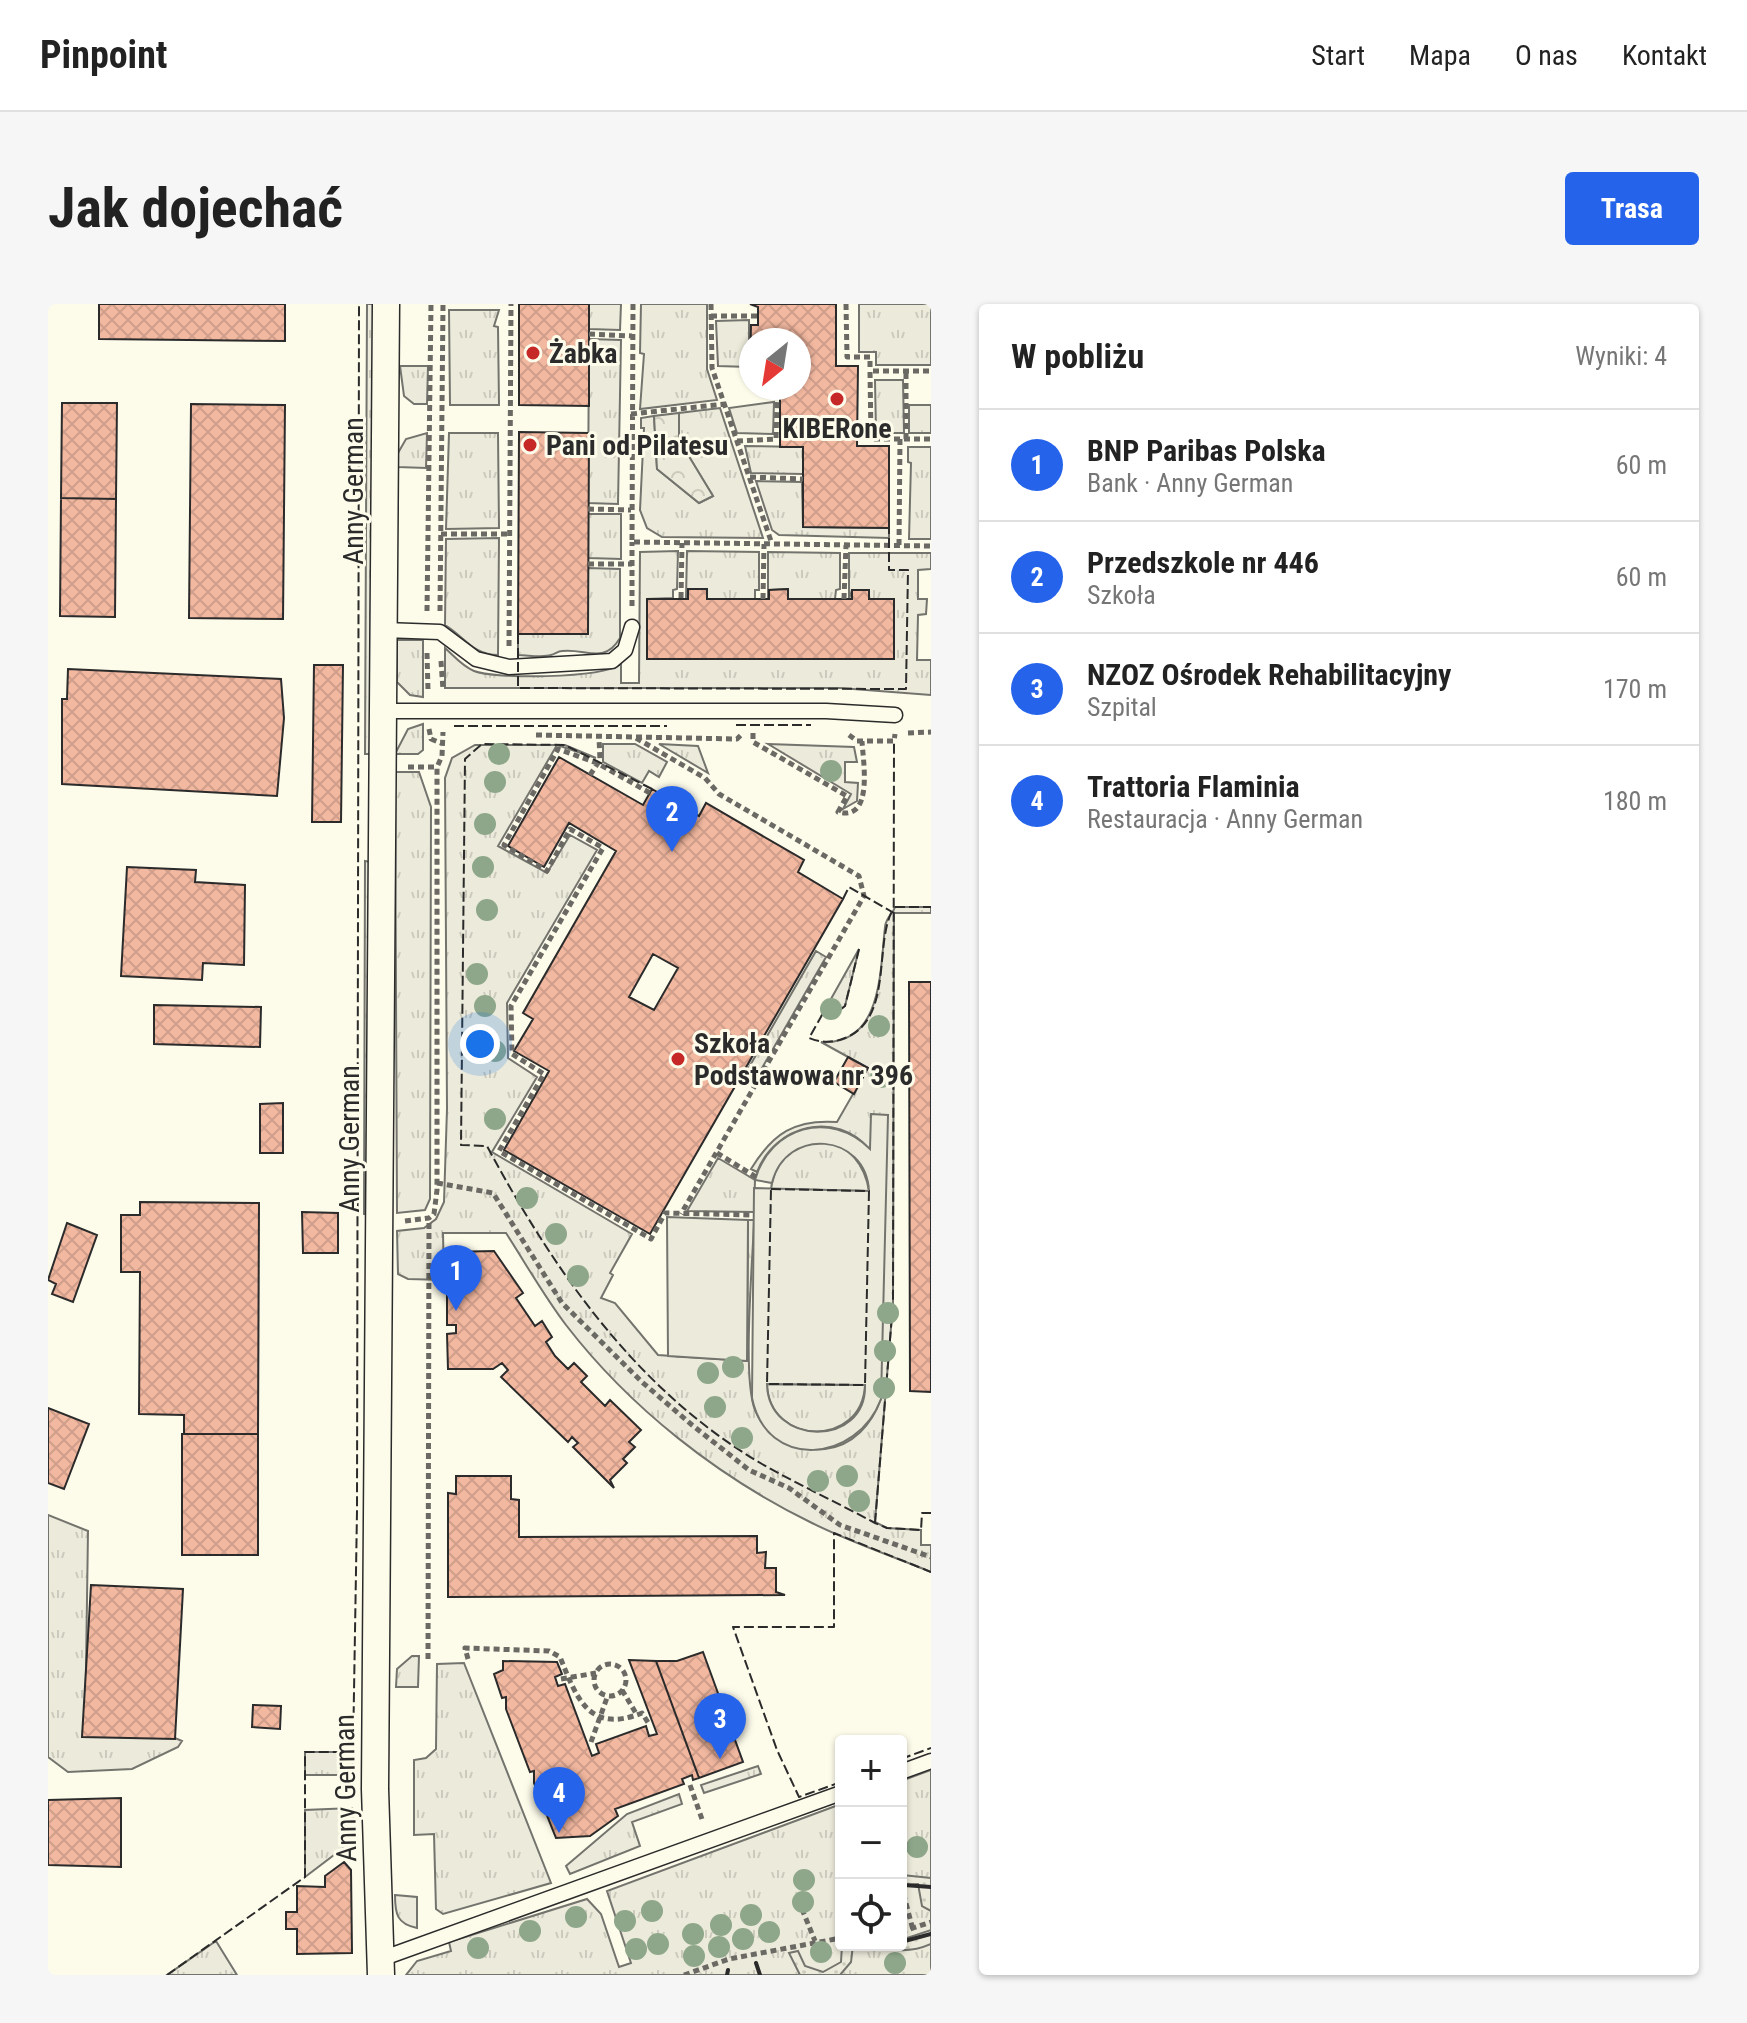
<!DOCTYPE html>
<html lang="pl">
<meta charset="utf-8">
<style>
:root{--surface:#fff;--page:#f6f6f6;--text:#222;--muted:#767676;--line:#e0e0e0;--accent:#2563eb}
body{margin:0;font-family:"Roboto Condensed",sans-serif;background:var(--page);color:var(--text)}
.controls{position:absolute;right:24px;bottom:24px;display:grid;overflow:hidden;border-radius:8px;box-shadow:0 2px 6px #0004}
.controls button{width:72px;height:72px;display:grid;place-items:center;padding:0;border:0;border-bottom:2px solid var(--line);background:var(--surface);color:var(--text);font:40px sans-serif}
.compass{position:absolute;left:691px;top:24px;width:72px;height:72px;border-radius:50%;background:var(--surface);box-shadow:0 2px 6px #0004;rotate:210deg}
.you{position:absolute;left:432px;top:740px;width:28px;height:28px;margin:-20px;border:6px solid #fff;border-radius:50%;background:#1a73e8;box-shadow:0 0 0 12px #1a73e833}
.badge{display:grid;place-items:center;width:52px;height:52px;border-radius:50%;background:var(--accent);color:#fff;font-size:26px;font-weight:700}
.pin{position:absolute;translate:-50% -66px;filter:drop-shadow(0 2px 4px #0008)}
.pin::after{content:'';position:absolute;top:42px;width:28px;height:24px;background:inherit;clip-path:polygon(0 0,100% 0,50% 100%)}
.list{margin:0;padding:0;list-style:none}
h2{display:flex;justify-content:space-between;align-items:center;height:104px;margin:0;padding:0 32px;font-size:34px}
h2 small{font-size:26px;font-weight:400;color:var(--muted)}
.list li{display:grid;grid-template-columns:52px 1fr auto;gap:24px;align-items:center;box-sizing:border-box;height:112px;padding:0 32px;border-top:2px solid var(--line)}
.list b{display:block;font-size:30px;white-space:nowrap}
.list p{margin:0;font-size:26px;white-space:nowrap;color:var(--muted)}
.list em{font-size:26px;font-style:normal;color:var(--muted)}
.icon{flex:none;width:44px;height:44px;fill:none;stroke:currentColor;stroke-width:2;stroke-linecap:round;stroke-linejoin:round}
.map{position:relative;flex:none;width:883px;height:1671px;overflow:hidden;border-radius:8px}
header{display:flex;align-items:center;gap:48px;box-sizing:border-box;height:112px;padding:0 40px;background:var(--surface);border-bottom:2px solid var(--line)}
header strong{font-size:38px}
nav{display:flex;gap:44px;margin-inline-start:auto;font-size:28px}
.intro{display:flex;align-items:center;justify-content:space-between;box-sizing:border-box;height:192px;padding:0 48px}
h1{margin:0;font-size:56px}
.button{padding:20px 36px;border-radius:8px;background:var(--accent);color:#fff;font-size:28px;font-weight:700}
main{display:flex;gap:48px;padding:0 48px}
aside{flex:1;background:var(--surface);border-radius:8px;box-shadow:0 2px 6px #0004}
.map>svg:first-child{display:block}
.grass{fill:url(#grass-tufts);stroke:#74746e;stroke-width:2}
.forest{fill:url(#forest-crowns);stroke:#74746e;stroke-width:2}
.garden{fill:url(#garden-dots);stroke:#74746e;stroke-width:2}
.pitch{fill:#ecebdb;stroke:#74746e;stroke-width:2;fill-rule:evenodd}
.building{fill:url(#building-cross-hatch);stroke:#2b2b2b;stroke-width:2;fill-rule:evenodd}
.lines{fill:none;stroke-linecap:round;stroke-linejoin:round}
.lane-casing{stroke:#2b2b2b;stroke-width:17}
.street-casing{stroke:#2b2b2b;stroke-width:29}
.path{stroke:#6a6964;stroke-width:5;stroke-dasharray:6 4;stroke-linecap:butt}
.lane{stroke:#fdfbea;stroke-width:14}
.street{stroke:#fdfbea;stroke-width:26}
.fence{stroke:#2b2b2b;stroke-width:2;stroke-dasharray:10 4;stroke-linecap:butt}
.wall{stroke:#2b2b2b;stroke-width:4}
.tree{fill:#8ea78a}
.poi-dot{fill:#c62828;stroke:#fdfbea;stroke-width:3}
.labels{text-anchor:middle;stroke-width:6;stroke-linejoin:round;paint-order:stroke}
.poi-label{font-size:28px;font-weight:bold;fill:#2b2b2b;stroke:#fdfbea;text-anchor:start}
.street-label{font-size:28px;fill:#2b2b2b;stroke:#fdfbea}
</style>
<header>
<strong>Pinpoint</strong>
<nav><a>Start</a><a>Mapa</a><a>O nas</a><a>Kontakt</a></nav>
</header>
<div class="intro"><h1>Jak dojechać</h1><a class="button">Trasa</a></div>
<main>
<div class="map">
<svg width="883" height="1671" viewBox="0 0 883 1671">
<defs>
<pattern id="grass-tufts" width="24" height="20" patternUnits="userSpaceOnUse" patternTransform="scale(2)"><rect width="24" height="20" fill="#ecebdb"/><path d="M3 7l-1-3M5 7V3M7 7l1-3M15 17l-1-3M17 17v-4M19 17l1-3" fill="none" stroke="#cbcabc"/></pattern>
<pattern id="forest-crowns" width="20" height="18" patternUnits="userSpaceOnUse" patternTransform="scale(2)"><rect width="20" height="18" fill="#ecebdb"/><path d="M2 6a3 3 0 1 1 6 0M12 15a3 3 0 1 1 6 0" fill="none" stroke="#cbcabc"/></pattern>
<pattern id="garden-dots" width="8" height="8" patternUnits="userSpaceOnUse" patternTransform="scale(2)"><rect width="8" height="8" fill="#ecebdb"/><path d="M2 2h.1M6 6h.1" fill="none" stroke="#cbcabc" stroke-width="1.8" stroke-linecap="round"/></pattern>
<pattern id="building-cross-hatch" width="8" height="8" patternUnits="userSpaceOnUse" patternTransform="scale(2)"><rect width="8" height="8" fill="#f2b8a0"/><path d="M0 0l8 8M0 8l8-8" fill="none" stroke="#d09e8a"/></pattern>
</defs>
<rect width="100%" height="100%" fill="#fdfbea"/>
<path class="grass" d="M319,0h8l-3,450h-7z
M541,0h32l-1,26 -31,-1z
M593,0h66v65l10,31 -77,9 4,-55 -4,-1z
M811,0h72v61h-55v-13h-17z
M401,6h50l-5,16 4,1 1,78h-49z
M701,16v47l-31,-1 -2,-45z
M541,35l32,1 -3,164 -30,-1z
M352,62h28l-1,38h-13l-10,-8z
M827,76h28l1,53h-28z
M726,98l-1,32 -36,-1 -8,-25z
M861,101h22v28h-22z
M672,104l43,130 -101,-1 -15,-9 -7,-18 4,-82h-3v-10l13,-2 3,53 42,34 14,-7 -34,-56v-27z
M379,129l-1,35 -28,-1v-14l8,-14z
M401,129h49l1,95 -53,1z
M697,142l58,1v27l-52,-1z
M860,143h23v92h-22l2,-76 -3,-1z
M708,177l46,1 1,45 86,1v10l-110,-3 -7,-5z
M540,210h33v45l-33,-1z
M451,234l-1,117c-25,0 -33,-18 -53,-30l1,-86z
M630,247l-1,38 -4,1v8l-26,1v60h247v-59l-25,-1 -1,-9h-16l-3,9v-46h82v16l-13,1v29h9l-1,15 -8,1 -1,45h14v35l-91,-7h-395v-40c9,8 17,18 29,23 20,8 125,8 147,-7v19h18l1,-131z
M639,247l72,1v38h-4v9h-48l-1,-10h-17l-3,9z
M720,248l72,1v36l-4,1 -1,9h-47l-1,-10 -17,1 -2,9z
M540,264l32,1v69c-16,27 -34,10 -58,13 -4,0 -7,3 -11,4 -9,3 -23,0 -33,0v-21h69z
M349,336h26v57l-13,-2 -13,-13z
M375,420v26l-5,4h-23l13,-25z
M555,440h32l32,18 -8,15 -10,-6 -7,12 -39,-21z
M611,440l39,2 10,27z
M720,440l86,3 3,15h-12v20l13,1 -1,18 -14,8 8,-15z
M427,441h90l31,13 -39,-13 -59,101 49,27 23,-38 27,15 -90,153 1,55 29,19 -45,75 140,82 -22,39 3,2 -12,23 14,5 43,52 89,6 1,-141h6c-1,40 -12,158 1,190 12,28 40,42 70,39 28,-3 47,-25 56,-50l-11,-249c-34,-41 -95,-25 -113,22l-6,-3c22,-36 44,-50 86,-47l31,-54 -47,-26c62,4 59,-73 64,-115 1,-10 8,-13 10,-20h36v6h-37l-1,390 -18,219 12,6 34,2v15h10v27c-39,-16 -81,-30 -119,-49 -94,-46 -182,-115 -246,-198 -22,-29 -40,-61 -60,-92h-63l1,47 -36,-1 -10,-5 -1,-43 27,-3 12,-9 8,-17 3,-93 -2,-331 7,-20z
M347,468h24l12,35 -1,392 -5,11 -28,3z
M317,557l6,1 -1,352h-6z
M811,645l-14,57 -13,10 -10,-1z
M768,647l10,6 -68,118 -10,-6z
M774,838c28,2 43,24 47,49l-98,-2c3,-28 23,-46 51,-47z
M670,854l37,22 -1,32 -67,-1z
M719,1080l98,1c-3,63 -96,61 -98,-1z
M0,1211l40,16 -3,205 90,2 7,3 -4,6 -46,22 -64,3 -20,-15z
M364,1352h7l-1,31h-22l1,-18z
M416,1359l87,220 -108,31 -7,-5 -2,-75 -20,1v-75l12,-2 10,-9 1,-85z
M257,1448h48l-1,23h-47z
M710,1462l3,8 -57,19 -3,-8z
M883,1466v205h-525l11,-14 34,-10 -2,-9 138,-43 14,15 18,53 12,-4 -24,-72 234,-87v141h60v-164z
M631,1490l3,10 -50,18 8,24 -70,28 -4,-8 61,-52z
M304,1504l3,31 -50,38v-67z
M347,1591l22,2v31c-20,-4 -22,-14 -22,-33z
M168,1637l21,34h-70z"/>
<path class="forest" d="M631,109v27l34,56 -14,7 -42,-34 -3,-53z"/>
<path class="garden" d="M854,1571l29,3v33l-9,-5 -4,-22 -14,1z
M883,1626v14c-18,8 -35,9 -54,1h24v-5z
M794,1641h11l-2,17 -11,13h-40l-11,-22 9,-2 7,15 18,6 18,-10z"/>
<path class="pitch" d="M823,810l17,1 -7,284c-24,64 -114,72 -129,-1l2,-210 115,3c-3,-58 -83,-65 -97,-8l-17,-3c15,-53 75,-71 115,-31zM719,1080l98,1c2,63 -97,62 -98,-1z
M619,913l81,3 -1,141 -79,-5z"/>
<path class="building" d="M51,0h186v37l-186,-2z
M471,0h70v102l-70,-1z
M702,0h86v62h22l-1,80h32v82l-86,-1v-80h-23v-59h19v-48h-48l-1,27 1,-42h7v-18z
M14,99h55l-1,96 -55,-1z
M143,100l94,1 -2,214 -94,-1z
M471,128l70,1 -1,201h-70z
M13,194l55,1 -1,118 -55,-1z
M640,285h19v10h62v-9l19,-1v10h64v-9h17v9h25v60h-247v-60h41z
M266,361h29l-2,157h-29z
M20,365l213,10 3,39 -7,78 -215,-12v-85h5z
M511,453l84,48 9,-16 47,27 7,-13 98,57 -6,12 45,27 -193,335 -146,-84 45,-79 -35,-20 19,-32 -10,-6 93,-162 -47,-28 -25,44 -36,-21zM605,650l25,14 -24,42 -25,-13z
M79,563l69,3 -1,12 50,3 -1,80 -41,-2 -1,17 -81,-4z
M861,678h22v410l-21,-1z
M106,701l107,2 -1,40 -106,-3z
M800,753l20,11 -14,26 -20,-12z
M235,799v50h-23v-49z
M92,898l119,1 -1,231h-74v-19l-45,-1 1,-142h-19v-57h19z
M254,908l36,1v40h-35z
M19,919l30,12 -24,67 -21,-8 4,-10 -8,-4z
M446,947l29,42 -7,5 19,28 7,-5 10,16 -6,5 9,14 13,13 6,-6 13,13 -6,6 24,24 5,-6 31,30 -12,12 6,5 -12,12 4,4 -17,17 4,8 -41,-41 5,-4 -6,-6 -4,5 -67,-65 7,-7 -6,-7 -9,6h-45l-1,-35 9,-1v-8h-9v-36h8l1,-8h-9v-29z
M0,1104l41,16 -25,65 -16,-6z
M134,1130h76v121h-76z
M408,1172h55v23l8,1v37l238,-1v17l9,-1 -1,16h11v24l9,3 -337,2v-104l8,1z
M43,1281l92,4 -8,150 -93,-2z
M655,1348l40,110 -44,16 -43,-117h21z
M581,1356l27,1 43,117 -6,2 -1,-5 -10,4 2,5 -69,25 3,7 -28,20 -34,2 -22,-55v-12l-4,1 -24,-63v-12l-4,1 -8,-24 9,-4v-9l54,1 5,12 -7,3 3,9 7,-2 27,72 7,-3 -3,-9 50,-18 3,10 8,-2z
M205,1401l28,1 -1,23 -28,-2z
M73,1494v69l-73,-2v-65z
M296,1558l7,8 1,83 -55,1v-25h-11v-17h11v-26l28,1v-11z"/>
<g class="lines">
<g class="lane-casing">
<path id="lane" d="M336,326l56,2 36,27 33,8 103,-6 13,-11 7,-23
M335,407h443l69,4
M853,1468l30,-11
M333,1655l460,-166"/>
</g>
<g class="street-casing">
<path id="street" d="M333,1671l-6,-186 11,-1485"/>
</g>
<path class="path" d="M585,0l-1,238 299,4
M663,0l1,64 60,176
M798,0l1,53h23v14
M663,12h47
M541,30l43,2
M583,110l94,-10
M852,135h-29l-1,-68h61
M858,135v-68
M689,137l39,-2 1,-38
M702,173l53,2
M540,205l43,1
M393,230h67
M851,241l1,-106h31
M540,260h44
M633,294l1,-55
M715,295l1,-55
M796,295l2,-54
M584,302v-64
M379,307l4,-307
M392,307l3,-307
M461,342l2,-342
M379,349l1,38
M393,357l2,29
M381,425l2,10 12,5
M705,429v9l94,54 -9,16c36,10 25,-51 24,-71
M860,429l23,-1
M488,431l201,4 6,-6
M801,431l8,6h37l1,-7
M588,434l69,40 14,16 140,82 5,20 -183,318
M360,463h29
M542,471l10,-15 -1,-23
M602,489l-53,-30 -39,-14 -54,96 43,26 23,-42 33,19 -92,158 1,48 32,20 -45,77 152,88 14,-26 89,2
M694,770l16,9
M669,849l39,24
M389,879l56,10 69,110 80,79 50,43 57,45 40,18 51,37 91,32
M357,917l24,-3 5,-4 3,-24v-423l5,-11 1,-24
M380,1355l1,-441
M420,1355l-3,-11 84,3 11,6c17,42 29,77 82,56l7,11
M546 1376a16 16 0 1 1 32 0a16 16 0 1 1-32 0Z
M513,1375l35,-6
M574,1386l15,25
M543,1438l17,-47
M642,1481l13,37
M853,1580l12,46
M754,1605l13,32
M853,1628l30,-10
M636,1671l45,-16 112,-21"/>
<use href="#lane" class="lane"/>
<use href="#street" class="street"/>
<path class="fence" d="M470,330v54l388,1 2,-119h-19v-42
M688,421h75
M406,422h213
M604,485l-87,-44 -83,-1 -17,15 -4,386 26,1c67,125 150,245 275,318 37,21 76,39 113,59l12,5 34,2 1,-17h9
M795,595l6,-12 45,26
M847,603h36
M811,645l-14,57 -13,10 -10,-1 -13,23c12,5 24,5 36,0 48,-19 29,-91 47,-127
M723,885l98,2 -4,194 -98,-1z
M827,1219l18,-220 1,-561
M853,1455l30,-11
M793,1478l-42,15 -22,-47 -44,-123h101v-94l97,39
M119,1671l138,-98v-125h48l4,-241 2,-1207"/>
<path class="wall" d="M856,1581l27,2
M853,1638l30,-8
M708,1659l4,12
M679,1671l1,-5"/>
</g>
<g class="tree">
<circle cx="451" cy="450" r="11"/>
<circle cx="783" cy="467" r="11"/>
<circle cx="447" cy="478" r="11"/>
<circle cx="437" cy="520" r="11"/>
<circle cx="435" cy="563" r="11"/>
<circle cx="439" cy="606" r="11"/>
<circle cx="429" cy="670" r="11"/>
<circle cx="437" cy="702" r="11"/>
<circle cx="783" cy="705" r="11"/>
<circle cx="831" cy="722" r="11"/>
<circle cx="447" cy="747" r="11"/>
<circle cx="833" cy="773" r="11"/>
<circle cx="447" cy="815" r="11"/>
<circle cx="479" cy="894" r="11"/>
<circle cx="508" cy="930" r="11"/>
<circle cx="530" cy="972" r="11"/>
<circle cx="840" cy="1009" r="11"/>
<circle cx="837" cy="1047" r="11"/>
<circle cx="685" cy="1063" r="11"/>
<circle cx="660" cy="1069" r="11"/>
<circle cx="836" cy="1084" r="11"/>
<circle cx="667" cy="1103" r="11"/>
<circle cx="694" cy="1134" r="11"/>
<circle cx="799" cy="1172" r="11"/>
<circle cx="770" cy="1177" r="11"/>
<circle cx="811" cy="1197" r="11"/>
<circle cx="869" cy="1543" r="11"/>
<circle cx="756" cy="1576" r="11"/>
<circle cx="755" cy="1598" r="11"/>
<circle cx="604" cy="1607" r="11"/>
<circle cx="703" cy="1611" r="11"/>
<circle cx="528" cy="1613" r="11"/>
<circle cx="577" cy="1617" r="11"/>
<circle cx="673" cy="1621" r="11"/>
<circle cx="482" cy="1627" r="11"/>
<circle cx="721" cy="1628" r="11"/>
<circle cx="645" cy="1630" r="11"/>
<circle cx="695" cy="1635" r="11"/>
<circle cx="610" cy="1640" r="11"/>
<circle cx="671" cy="1643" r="11"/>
<circle cx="430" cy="1644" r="11"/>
<circle cx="588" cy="1645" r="11"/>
<circle cx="773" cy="1648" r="11"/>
<circle cx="646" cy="1652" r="11"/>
<circle cx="847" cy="1659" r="11"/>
</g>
<g class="poi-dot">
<circle cx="485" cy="49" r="8"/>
<circle cx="789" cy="95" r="8"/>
<circle cx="482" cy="141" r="8"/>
<circle cx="630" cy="755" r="8"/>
</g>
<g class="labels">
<g class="poi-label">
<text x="501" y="59">Żabka</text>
<text x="789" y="134" text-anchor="middle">KIBERone</text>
<text x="498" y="151">Pani od Pilatesu</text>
<text x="646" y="749">Szkoła<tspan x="646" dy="32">Podstawowa nr 396</tspan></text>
</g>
<g class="street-label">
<text transform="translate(305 187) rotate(-90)" y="10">Anny German</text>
<text transform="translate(301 835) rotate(-90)" y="10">Anny German</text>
<text transform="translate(297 1484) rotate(-91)" y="10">Anny German</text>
</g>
</g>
</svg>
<div class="controls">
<button>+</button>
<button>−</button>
<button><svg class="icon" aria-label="locate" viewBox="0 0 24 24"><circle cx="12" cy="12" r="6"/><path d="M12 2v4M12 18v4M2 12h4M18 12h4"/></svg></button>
</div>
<svg class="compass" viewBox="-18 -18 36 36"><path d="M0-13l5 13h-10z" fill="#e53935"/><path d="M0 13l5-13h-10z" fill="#767676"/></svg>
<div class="you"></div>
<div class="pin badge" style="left:408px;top:1007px">1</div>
<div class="pin badge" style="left:624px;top:548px">2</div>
<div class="pin badge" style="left:672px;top:1455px">3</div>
<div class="pin badge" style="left:511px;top:1529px">4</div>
</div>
<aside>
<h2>W pobliżu<small>Wyniki: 4</small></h2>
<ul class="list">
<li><span class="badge">1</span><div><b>BNP Paribas Polska</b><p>Bank · Anny German</p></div><em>60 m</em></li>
<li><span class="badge">2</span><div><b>Przedszkole nr 446</b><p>Szkoła</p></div><em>60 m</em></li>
<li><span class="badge">3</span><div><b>NZOZ Ośrodek Rehabilitacyjny</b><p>Szpital</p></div><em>170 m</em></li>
<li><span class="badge">4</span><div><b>Trattoria Flaminia</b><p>Restauracja · Anny German</p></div><em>180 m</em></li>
</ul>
</aside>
</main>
